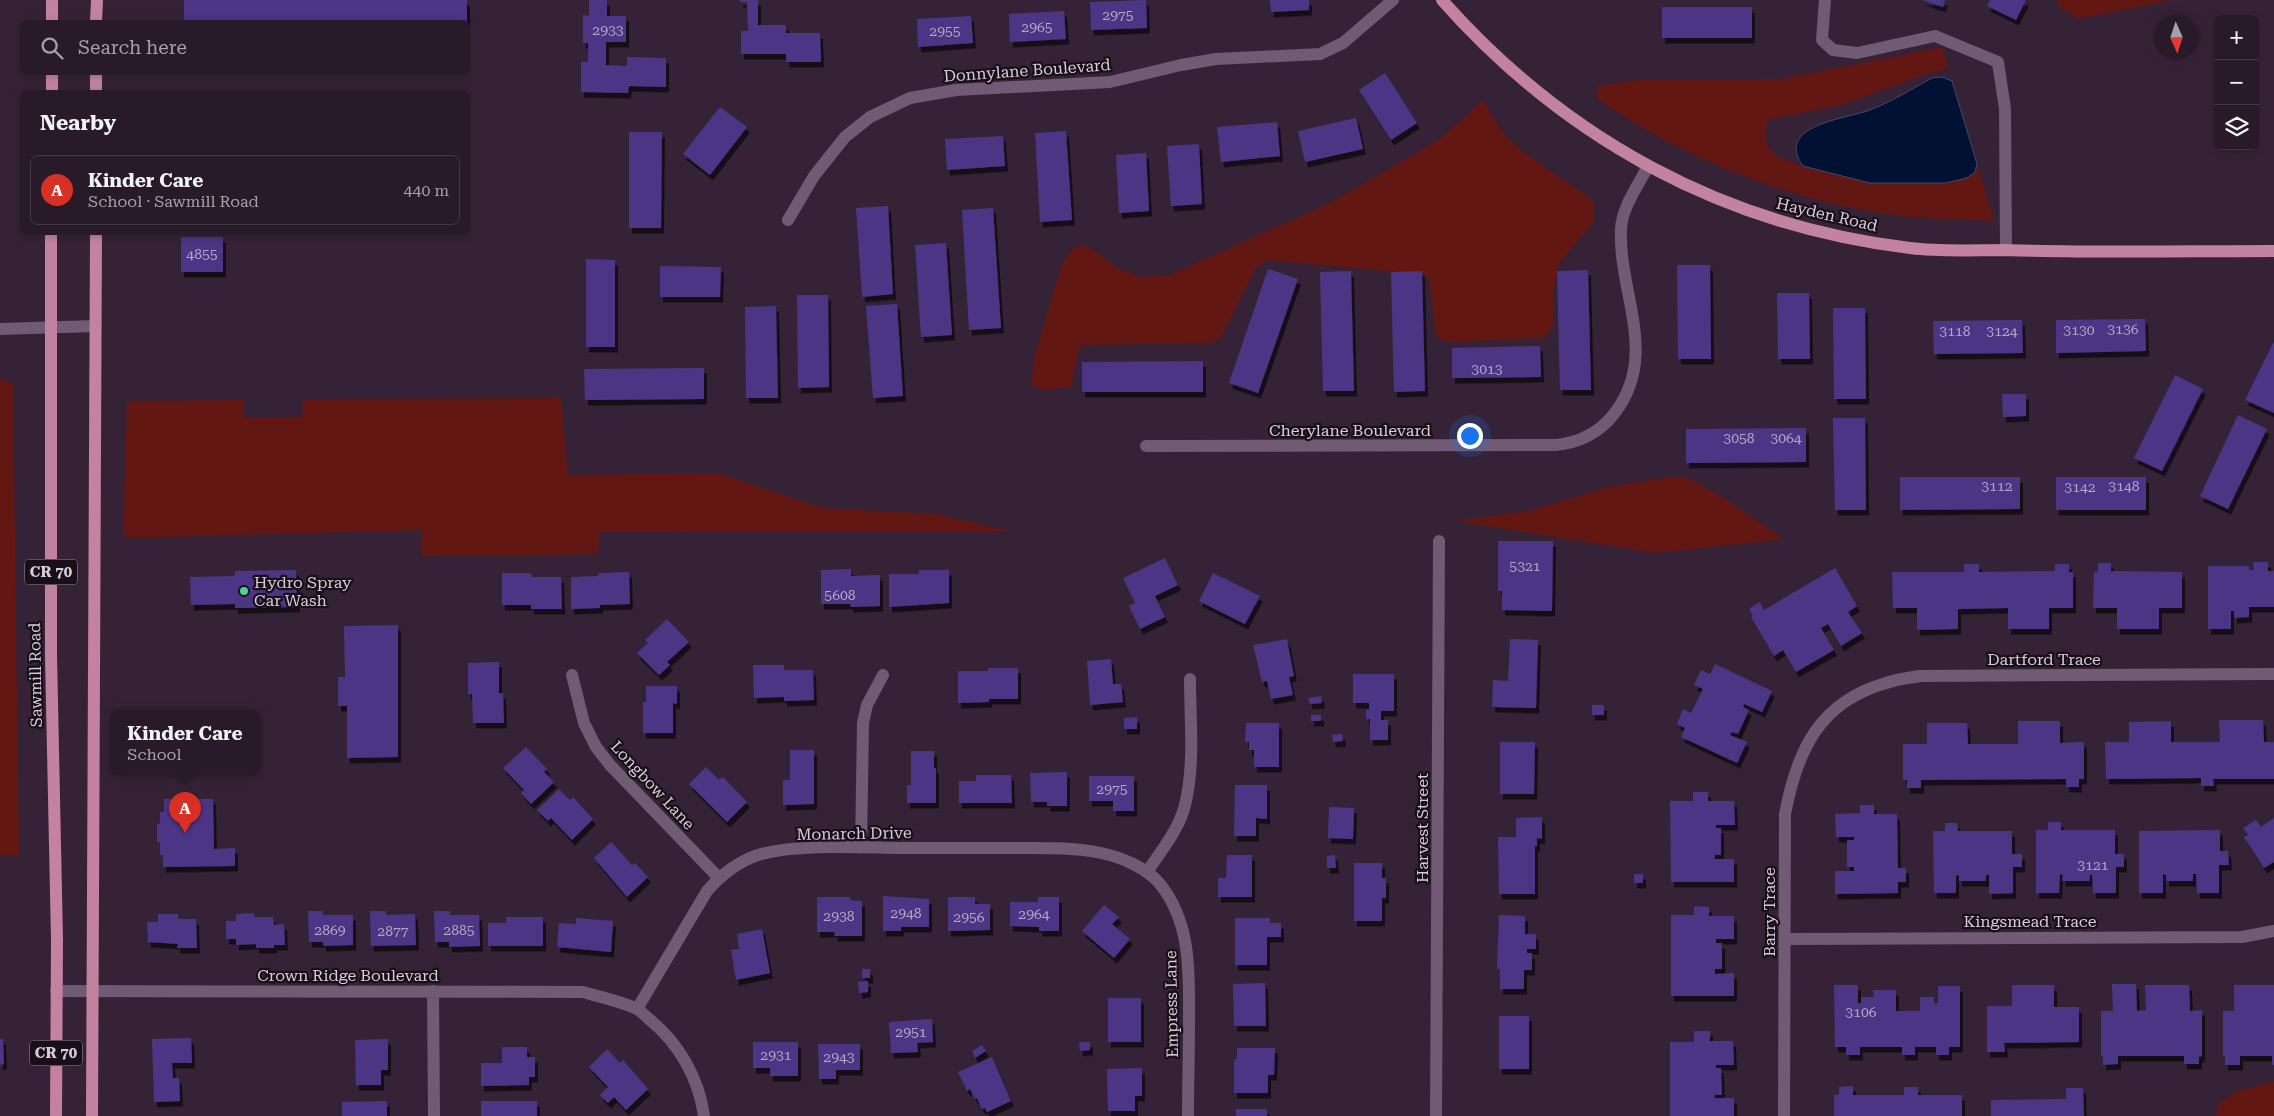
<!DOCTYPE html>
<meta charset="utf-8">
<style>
:root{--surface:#281a29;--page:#342735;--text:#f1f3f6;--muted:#a5a1a8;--line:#443846;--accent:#d93025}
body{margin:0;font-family:"Roboto Serif",serif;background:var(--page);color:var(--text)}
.controls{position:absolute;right:15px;top:15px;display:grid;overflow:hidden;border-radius:8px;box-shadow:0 2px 8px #0003}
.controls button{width:45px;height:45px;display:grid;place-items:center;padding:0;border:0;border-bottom:1px solid var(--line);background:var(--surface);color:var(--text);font:25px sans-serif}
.compass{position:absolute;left:2154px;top:15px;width:45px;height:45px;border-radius:50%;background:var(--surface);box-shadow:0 2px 8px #0003;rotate:177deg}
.you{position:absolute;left:1469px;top:435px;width:18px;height:18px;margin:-12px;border:4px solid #fff;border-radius:50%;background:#1a73e8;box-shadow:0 0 0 8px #1a73e833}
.badge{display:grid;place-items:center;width:32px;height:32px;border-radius:50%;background:var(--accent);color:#fff;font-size:16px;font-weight:700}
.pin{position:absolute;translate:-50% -41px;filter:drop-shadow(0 1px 2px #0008)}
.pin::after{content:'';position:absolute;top:26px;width:18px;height:15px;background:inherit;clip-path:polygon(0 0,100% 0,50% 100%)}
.popup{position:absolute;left:110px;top:710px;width:150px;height:65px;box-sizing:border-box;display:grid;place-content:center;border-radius:8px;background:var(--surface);filter:drop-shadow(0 1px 4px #0005);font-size:16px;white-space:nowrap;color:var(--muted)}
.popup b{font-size:19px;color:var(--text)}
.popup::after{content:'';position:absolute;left:50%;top:100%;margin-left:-10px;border:10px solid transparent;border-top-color:var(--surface)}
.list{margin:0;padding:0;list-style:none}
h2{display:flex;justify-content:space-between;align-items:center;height:65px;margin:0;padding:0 20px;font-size:21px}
h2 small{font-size:16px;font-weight:400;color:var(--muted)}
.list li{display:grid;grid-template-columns:32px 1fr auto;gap:15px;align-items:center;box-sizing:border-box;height:70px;margin:0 10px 10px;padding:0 10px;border:1px solid var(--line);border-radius:8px}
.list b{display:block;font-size:19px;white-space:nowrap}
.list p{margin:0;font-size:16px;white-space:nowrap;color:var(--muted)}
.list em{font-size:16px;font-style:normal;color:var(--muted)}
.icon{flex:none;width:28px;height:28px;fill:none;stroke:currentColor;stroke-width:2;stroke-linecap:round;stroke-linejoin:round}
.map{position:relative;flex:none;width:2274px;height:1116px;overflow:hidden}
.search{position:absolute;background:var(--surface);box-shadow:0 2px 8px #0003;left:20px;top:20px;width:450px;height:55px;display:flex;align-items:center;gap:12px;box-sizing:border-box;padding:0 18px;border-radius:8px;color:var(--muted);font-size:19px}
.panel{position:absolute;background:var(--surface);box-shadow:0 2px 8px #0003;left:20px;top:90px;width:450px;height:145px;border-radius:8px}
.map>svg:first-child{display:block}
.green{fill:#631713}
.water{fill:#001134;stroke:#414966}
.building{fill:#4b3684;filter:url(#shadow)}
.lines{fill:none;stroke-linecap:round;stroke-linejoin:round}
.street{stroke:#715a73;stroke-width:12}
.primary{stroke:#c482a1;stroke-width:12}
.poi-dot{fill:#48d49d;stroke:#180f19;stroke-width:2}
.labels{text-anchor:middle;stroke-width:4.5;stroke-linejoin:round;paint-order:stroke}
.number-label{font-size:14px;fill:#b6a6c4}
.shield{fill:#180f19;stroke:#9f93a0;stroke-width:1}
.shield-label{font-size:15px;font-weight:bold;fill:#d9ccda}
.street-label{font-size:16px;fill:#d9ccda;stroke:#180f19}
.poi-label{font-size:16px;fill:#d9ccda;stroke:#180f19;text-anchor:start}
</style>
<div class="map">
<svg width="2274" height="1116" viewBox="0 0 2274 1116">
<defs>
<filter id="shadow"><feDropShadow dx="3" dy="5.5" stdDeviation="0" flood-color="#0009"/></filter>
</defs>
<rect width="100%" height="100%" fill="#362237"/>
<path class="green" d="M2058,0h114l-93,19 -22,-14z
M1942,47l6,21 -22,6 -84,31 -70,14 -4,2 -3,11 2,13 11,12 25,9 50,13 122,-7 2,-8 17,57c-41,-2 -84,-2 -125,-10 -95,-17 -192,-56 -271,-112l-1,-13 44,-6 140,-1z
M1483,100c7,12 14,26 23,36 24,25 60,43 87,65l1,21 -35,41 -5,24 -1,40 -9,11 -99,4 -9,-7 -7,-57 -7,-4 -155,-14 -12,9 -34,68 -10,6 -128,2 -5,7 -7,35 -29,3 -11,-6 3,-26 28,-94 12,-17 12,-2 32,23 22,9 27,-1 165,-74 108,-63z
M0,378l13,7 6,470h-19z
M561,398l7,77 151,-2 104,35 113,6 74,17 -410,1 -2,22 -176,2v-26l-299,8 4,-137 117,-1v18h58l1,-19z
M1663,478h26l35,20 60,41 -128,14 -202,-32 74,-10 80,-24z
M2274,1082v34h-59l4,-12 21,-14z"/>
<path class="water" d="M1942,77l10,4 25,83 -2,8 -8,6 -22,5h-75l-67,-17c-29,-41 43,-47 67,-56 21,-8 42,-21 62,-32z"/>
<path class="building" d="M184,0h283v22h-283z
M589,0h18v16h19v26h-20v23l21,1v-9l39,1v29l-37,-1 -1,7 -47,-1v-30h7v-19h-5v-28l6,1z
M740,0h18v25h28v8h34l1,29h-35v-8h-45v-23h7l-1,-29h-7z
M1146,0l1,28 -56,2 -1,-28z
M1270,0h39v10l-38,2z
M1922,0h23l-2,7z
M1990,0h36l-10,20 -29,-14z
M1662,7h90v31h-90z
M1064,11l2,28 -56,3 -1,-28z
M971,16l2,27 -55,4 -1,-28z
M1385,73l32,50 -26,17 -32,-50z
M720,107l27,20 -37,48 -27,-21z
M1356,118l7,31 -58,13 -7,-31z
M1277,122l3,34 -59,6 -4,-35z
M1066,131l6,89 -32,2 -5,-89z
M629,132h33l-1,96h-32z
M1003,136l2,30 -58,4 -2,-31z
M1199,144l3,60 -31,2 -4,-60z
M1146,153l3,58 -30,2 -3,-58z
M888,206l5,88 -31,3 -6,-89z
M993,208l8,120 -32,2 -7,-120z
M181,237h42v35h-42z
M946,243l6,92 -31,2 -6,-92z
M586,259l29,1v87h-29z
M1677,265h33l1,94h-33z
M660,266l61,1 -1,30h-60z
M1268,269l30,10 -40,114 -29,-10z
M1588,270l3,120h-31l-3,-119z
M1351,271l3,120h-31l-3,-119z
M1422,271l3,120 -31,1 -3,-120z
M1777,293h32l1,66h-32z
M797,295h31l1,92 -31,1z
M897,304l6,92 -30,2 -7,-92z
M776,306l2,92h-32l-1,-91z
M1833,308h32l1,91h-32z
M2145,319l1,32 -90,2v-33z
M2022,320l1,33 -89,1 -1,-33z
M2274,341v72l-29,-13z
M1540,346l1,31 -89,1v-30z
M1203,361v31h-121v-30z
M704,368v31l-119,1 -1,-31z
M2175,375l28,14 -41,82 -28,-13z
M2002,394h24v22l-23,1z
M2238,415l29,14 -39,80 -28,-13z
M1833,418h32l1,92h-31z
M1806,428v34l-120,1v-34z
M1900,477h120v32l-120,1z
M2056,477h90v33h-90z
M1498,541h55l-1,70 -50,-1v-19h-4z
M1165,558l13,27 -23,11 10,21 -25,12 -11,-23 6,-3 -12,-25z
M2253,562h15v9h6v36h-25v10l-15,1v-7h-3v18h-23v-63h41v4h5z
M2098,563h13v8l71,1v36h-23v21h-42v-21h-24l1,-36h4z
M1964,564h15v8l76,-1v-7h14v8h4v36h-24v21h-41v-21l-50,1v20l-41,1v-22h-24l-1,-36h72z
M1835,568l22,38 -9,6 14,21 -21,13 -13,-22 -7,4 13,22 -38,22 -13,-22 -9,6 -23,-39 2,-1 -4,-7 11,-7 4,8z
M851,569v7l29,-1v31l-29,1 -1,-3h-29v-34z
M296,570l1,37 -62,1v-4l-44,1 -1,-28 45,-1v-5z
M919,570h30v33l-60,4v-33h30z
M629,572l1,32 -30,1v3l-29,1v-32l28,-1 -1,-3z
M502,573h29l1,4h29l1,32h-31v-4h-29z
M1213,573l47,23 -15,28 -46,-23z
M667,619l22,23 -22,20 3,3 -11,10 -22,-22 11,-10 -3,-3z
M398,625v132l-51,1v-52h-9v-29h7l-1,-51z
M1287,639l7,37 -5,1 4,18 -22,4 -4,-18 -5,1 -9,-37z
M1510,639l28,1 -2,68 -44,-1 1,-27 15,1z
M1111,659l2,25h8l2,18 -33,3 -3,-44z
M499,662v31h4l1,30h-31l-1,-29h-4v-31z
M1715,664l57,27 -10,21 -18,-8 -1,3 6,3 -11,24 -6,-2 -2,3 17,7 -10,21 -56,-26 4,-9 -8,-4 6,-15 8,4 12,-24 -9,-4 7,-15 9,4z
M753,665h31v5h29l1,30 -30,1v-4l-30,1z
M988,668h30v31h-29v3l-31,1v-32h30z
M1353,674h41v37h-13v9h7v20h-18v-21h-4v-9h3v-7h-16z
M646,686h31v18l-4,-1v30h-30v-31h3z
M1321,696l1,7 -12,1 -2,-6z
M1592,705h12v10h-12z
M1311,715h10v6h-10z
M1137,717v12h-13v-11z
M2219,720h44l1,22h10v37h-61l1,7h-13v-8l-95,1 -1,-37h24v-20l42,-1v21h49z
M2018,721h42v22l24,-1v37h-5v8h-13v-8l-145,1v8h-14v-8h-4v-36h24v-21h40l1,21h50z
M1246,723h33v44h-25v-17h-5v-8h-4z
M1342,734l1,7 -10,1 -1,-7z
M1500,742h35l-1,52h-34z
M526,747l21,22 -3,3 10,10 -23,22 -10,-11 3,-3 -21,-22z
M790,750h24v54l-31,1v-25h7z
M911,751h23v17h2v35h-29v-18h4z
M706,767l13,13 4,-3 24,25 -20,20 -38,-38z
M1067,772v34h-20v-4h-16l-1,-29z
M976,775h35l1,28h-53v-22h17z
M1089,776h45v35h-21v-10h-24z
M1235,785h32v34l-11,-1v18h-22z
M559,789l11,11 3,-3 20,22 -21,21 -21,-22 -3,3 -11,-11z
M1693,792h15v9h26l1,24h-19v3h5v27h-6v4h19v23h-63l-1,-81h23z
M164,799h49l1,50 21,-1v18l-72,1v-12h-3v-13h-3v-18l3,-1v-11h4z
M1860,805h14v9h23l1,54h8v14h-8v11l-63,1v-23h19v-4h-7v-27h7v-3h-18l-1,-23 25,-1z
M1329,807l25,1 -1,31 -25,-1z
M1542,817v22l-5,-1v8h-2v48h-36l-1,-57h18v-19z
M2274,818v44l-10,6 -20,-31 4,-2 -5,-7 13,-8 5,7z
M2048,822h13v8h54v24h9v13h-8v26h-23l-1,-18h-2v6h-28l1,-6 -3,-1 -1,19h-23v-63h12z
M1945,823h12l1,8h54v23h10v13h-9v26l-24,1v-19h-3v6h-27v-6l-3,1v17h-22l-1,-62h12z
M2220,830v21h8l1,14h-10v28h-22l-1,-19h-3v7h-27v-6l-3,-1v19h-24v-62z
M611,842l21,23 3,-2 13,14 -21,20 -33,-39z
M1227,855h25v42h-34v-19h8z
M1335,855l1,13h-9v-12z
M1354,863h28v15h4v20h-4v23h-28z
M1634,874h9v9h-9z
M883,896l46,3v28h-28v4h-18z
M817,897h33v3l12,1v35h-28l1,-4h-18z
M948,897h27v7h15v26l-42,1z
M1038,897h21v34h-20v-4l-29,-1v-24h28z
M1104,905l15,12 -7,7 18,15 -16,19 -32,-27z
M1694,906l15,1v9h25v23h-18v4h6v26h-7v5l19,-1v23h-63v-81h23z
M308,911h15v4h30v30l-30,1v-4h-14z
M370,911h16v4l29,-1 1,31 -45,1z
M434,911h16v4h29l1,31 -31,1v-5h-14z
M254,913l1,4h18l1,8 10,-1 1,21h-11v3h-18v-4l-20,1v-6h-10v-18h10v-7z
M158,914h20v5h18l1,29h-20l1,-4 -30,-2 -1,-20h11z
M1499,915l26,1v18h11v15h-9v4h5v17h-8v19h-24v-20h-3z
M506,917h37v29h-55v-23h18z
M576,918l37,3 -2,31 -54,-5 2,-24 17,1z
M1235,918h35v5h11v14h-14v28h-32z
M762,929l8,44 -34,7 -5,-30 8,-1 -2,-15z
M862,969h8v9h-8z
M868,981v11l-9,1 -1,-11z
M1265,983l1,43h-32l-1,-42z
M2112,984h24l1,27 9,-1 -1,-25h44l1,26 12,-1v46l-3,1v7h-15v-8h-66v8l-15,1v-9h-2v-45h12z
M1834,985h24v18h3v-6h13l-1,-7h23v21h24v-14h14v6h4v-17h22v61h-11v8h-13v-8h-21v8h-13v-8h-42v8h-14v-8h-11z
M2012,985h42v22h25v35l-75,1 1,9h-18v-46h25z
M2234,985h40v80h-2v-9h-32v9h-15v-9h-2v-45h11z
M1108,998h33v44h-33z
M1499,1016h30v53h-30z
M932,1019l1,23 -16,1 1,9 -27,1 -2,-31z
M1694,1031h16v10h23l1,24h-18v3h5l1,27h-7v3h19v18h-64v-74h24z
M191,1038l1,25h-20l1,15h6l1,23 -26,1 -2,-63z
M0,1039h3l1,25 -4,1z
M388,1039v31h-7v15h-25l-1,-45z
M753,1042h45v34h-28v-8h-17z
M1079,1042h11v8l-10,1z
M818,1044h42v26h-24v9h-17z
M982,1045l4,6 -11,7 -3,-7z
M502,1047h25v10h8v20h-6v8l-48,1v-23h21z
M1237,1048h38l-1,27h-6v18h-34v-33l3,-1z
M607,1049l13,14 3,-3 25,29 -22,21 -12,-13 -6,6 -8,-8 8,-8 -19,-20z
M992,1057l19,44 -24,11 -2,-4 -3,1 -5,-11 -2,1 -5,-10 -3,2 -9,-19z
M1142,1068v28h-7v15h-27l-1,-42z
M1853,1086v9h51v-8h14v8h44v21h-128v-21h5v-8z
M2066,1088h17l1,28h-93v-16l75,-1z
M387,1101v15h-45v-14z
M481,1101h56v15h-56z
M1236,1109h31v7h-31z"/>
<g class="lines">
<path class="street" d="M1825,0l-3,40 11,10 24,3 78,-17 63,26 7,47 1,141
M788,220l26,-44 31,-39 25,-20 40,-19 46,-8 154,-8 71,-17 35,-6 104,-5 23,-11 50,-43
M0,329l95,-3
M1146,446l409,-1c23,-2 44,-12 59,-31 46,-59 4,-121 7,-185 1,-22 17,-43 27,-63
M572,675l12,48 12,24 14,18 109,113
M861,848l2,-125 4,-18 16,-30
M1147,872c13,-20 32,-42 38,-67 10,-40 5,-85 5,-126
M1786,939l456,-2 32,-6
M56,991l527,1c17,5 36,9 52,16 6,3 11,8 15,12 29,23 49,59 54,96
M433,991l1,125
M637,1009l70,-118c14,-16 30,-29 51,-36 38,-12 106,-7 147,-7 37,0 73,0 110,0 29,0 58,-1 86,5 20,4 46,15 59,31 32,40 29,90 29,138 0,31 -1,63 -1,94
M1436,1116l3,-575
M1784,1116l1,-302c12,-63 34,-112 101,-131 11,-4 23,-5 34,-7l354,-2"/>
<path class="primary" d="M1442,0c123,139 282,226 468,248 31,4 64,2 95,2 90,3 179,1 269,1
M52,22v-22
M96,22l1,-22
M52,92v-20
M96,92v-20
M51,232v423l6,285 -1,176
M92,1116l4,-884"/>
</g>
<circle class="poi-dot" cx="244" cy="591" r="5"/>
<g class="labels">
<g class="number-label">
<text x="1118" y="20">2975</text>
<text x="1037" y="32">2965</text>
<text x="608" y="35">2933</text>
<text x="945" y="36">2955</text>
<text x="202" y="259">4855</text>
<text x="2123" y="334">3136</text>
<text x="2079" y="335">3130</text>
<text x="1955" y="336">3118</text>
<text x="2002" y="336">3124</text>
<text x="1487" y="374">3013</text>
<text x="1739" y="443">3058</text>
<text x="1786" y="443">3064</text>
<text x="1997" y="491">3112</text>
<text x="2124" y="491">3148</text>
<text x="2080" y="492">3142</text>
<text x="1525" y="571">5321</text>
<text x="840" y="600">5608</text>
<text x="1112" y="794">2975</text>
<text x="2093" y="870">3121</text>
<text x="906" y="918">2948</text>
<text x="1034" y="919">2964</text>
<text x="839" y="921">2938</text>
<text x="969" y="922">2956</text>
<text x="330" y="935">2869</text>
<text x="459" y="935">2885</text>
<text x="393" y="936">2877</text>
<text x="1861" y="1017">3106</text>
<text x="911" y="1037">2951</text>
<text x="776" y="1060">2931</text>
<text x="839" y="1062">2943</text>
</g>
<g class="shield">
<rect x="25" y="559.5" width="52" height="25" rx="4"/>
<rect x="30" y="1040.5" width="52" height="25" rx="4"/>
</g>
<g class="shield-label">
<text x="51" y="577">CR 70</text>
<text x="56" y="1058">CR 70</text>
</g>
<g class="street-label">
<text transform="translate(1027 70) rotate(-4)" y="6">Donnylane Boulevard</text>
<text transform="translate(1827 214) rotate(13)" y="6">Hayden Road</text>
<text x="1350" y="436">Cherylane Boulevard</text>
<text x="2044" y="665">Dartford Trace</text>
<text transform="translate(35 675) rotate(-91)" y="6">Sawmill Road</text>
<text transform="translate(653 785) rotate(47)" y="6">Longbow Lane</text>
<text transform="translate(1422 828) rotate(-90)" y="6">Harvest Street</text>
<text transform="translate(854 833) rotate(-1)" y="6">Monarch Drive</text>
<text transform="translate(1769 912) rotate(-90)" y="6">Barry Trace</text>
<text x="2030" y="927">Kingsmead Trace</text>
<text x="348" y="981">Crown Ridge Boulevard</text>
<text transform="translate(1171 1004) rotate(-91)" y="6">Empress Lane</text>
</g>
<g class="poi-label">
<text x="254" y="588">Hydro Spray<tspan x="254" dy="18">Car Wash</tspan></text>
</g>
</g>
</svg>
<div class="controls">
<button>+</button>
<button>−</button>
<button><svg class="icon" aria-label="layers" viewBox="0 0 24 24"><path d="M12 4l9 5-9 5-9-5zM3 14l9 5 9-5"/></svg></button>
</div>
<svg class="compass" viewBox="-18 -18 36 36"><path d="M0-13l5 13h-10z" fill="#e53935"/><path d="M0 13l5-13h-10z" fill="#a5a1a8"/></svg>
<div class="you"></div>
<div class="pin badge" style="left:185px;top:833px">A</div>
<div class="popup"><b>Kinder Care</b>School</div>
<div class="search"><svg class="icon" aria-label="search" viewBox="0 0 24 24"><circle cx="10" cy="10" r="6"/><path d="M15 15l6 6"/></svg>Search here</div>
<section class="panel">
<h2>Nearby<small></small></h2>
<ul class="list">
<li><span class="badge">A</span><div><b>Kinder Care</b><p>School · Sawmill Road</p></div><em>440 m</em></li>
</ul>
</section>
</div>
